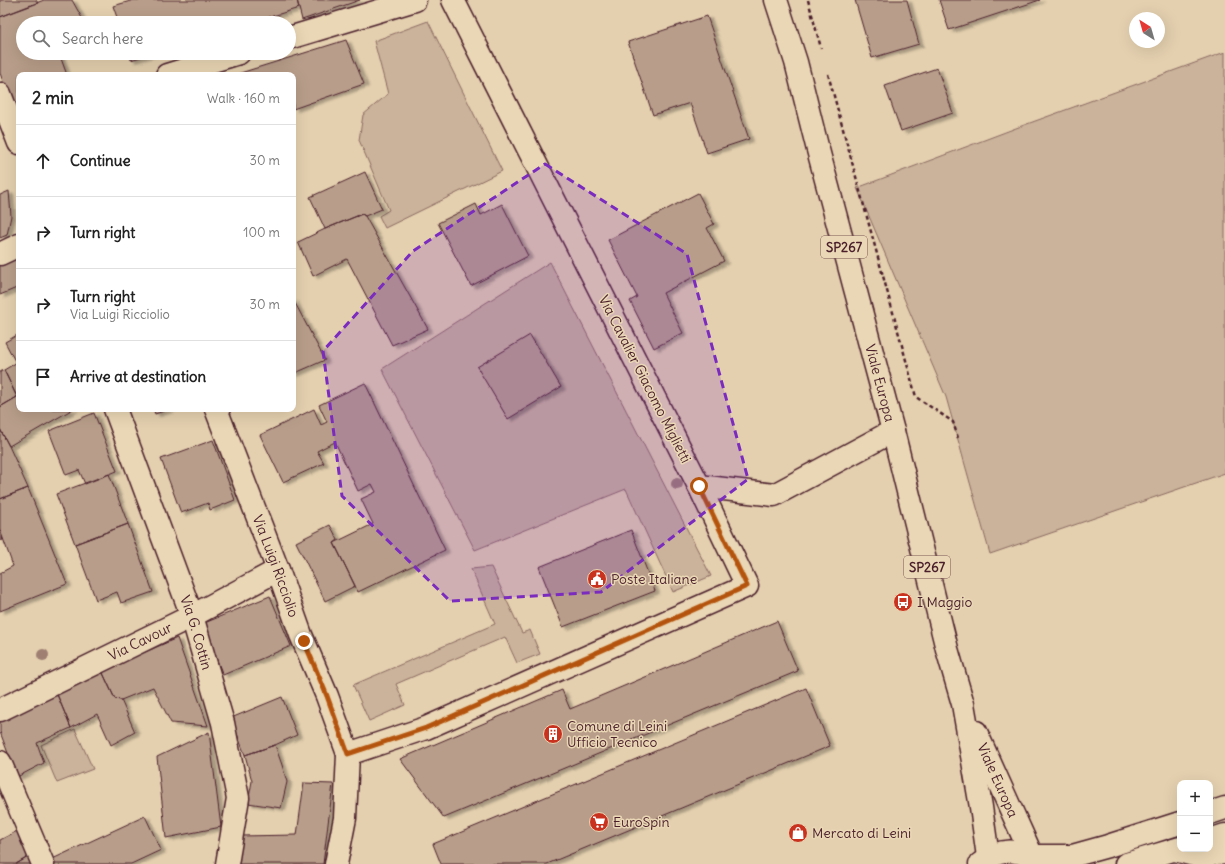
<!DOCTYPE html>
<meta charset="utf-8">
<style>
:root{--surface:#fff;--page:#f6f6f6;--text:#222;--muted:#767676;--line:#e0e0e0}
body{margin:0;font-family:Delius,sans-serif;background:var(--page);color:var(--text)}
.controls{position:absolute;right:12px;bottom:12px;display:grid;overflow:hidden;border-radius:8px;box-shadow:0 4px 16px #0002}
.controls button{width:36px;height:36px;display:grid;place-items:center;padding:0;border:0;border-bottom:1px solid var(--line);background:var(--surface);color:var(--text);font:20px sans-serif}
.compass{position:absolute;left:1129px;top:12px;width:36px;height:36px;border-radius:50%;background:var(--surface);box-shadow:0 4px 16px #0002;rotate:323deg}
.stop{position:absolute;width:12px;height:12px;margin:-9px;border:3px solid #b45309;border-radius:50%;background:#fff}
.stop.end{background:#b45309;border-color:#fff;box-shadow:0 1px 4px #0008}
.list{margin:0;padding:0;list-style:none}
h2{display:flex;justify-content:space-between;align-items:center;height:52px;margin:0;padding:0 16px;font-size:17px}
h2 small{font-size:13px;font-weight:400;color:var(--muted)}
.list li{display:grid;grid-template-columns:26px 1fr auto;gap:12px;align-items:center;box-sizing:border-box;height:72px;padding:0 16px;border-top:1px solid var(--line)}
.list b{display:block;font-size:15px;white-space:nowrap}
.list p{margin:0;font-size:13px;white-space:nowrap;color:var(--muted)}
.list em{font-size:13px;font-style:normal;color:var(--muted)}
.icon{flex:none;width:22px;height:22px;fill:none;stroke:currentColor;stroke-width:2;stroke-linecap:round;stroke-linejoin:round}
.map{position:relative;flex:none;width:1225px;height:864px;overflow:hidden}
.search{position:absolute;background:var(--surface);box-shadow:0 4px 16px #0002;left:16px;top:16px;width:280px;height:44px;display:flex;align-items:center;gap:10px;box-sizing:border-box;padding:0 14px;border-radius:22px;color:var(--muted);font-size:15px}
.panel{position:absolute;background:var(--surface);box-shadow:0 4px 16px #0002;left:16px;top:72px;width:280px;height:340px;border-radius:8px}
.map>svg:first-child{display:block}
.green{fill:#cab39a;stroke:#8a6962}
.building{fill:#b89e8a;stroke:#4a1f2b;filter:url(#shadow)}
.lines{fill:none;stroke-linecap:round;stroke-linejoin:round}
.street-casing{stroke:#4a1f2b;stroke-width:25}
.primary-casing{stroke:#4a1f2b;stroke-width:25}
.path{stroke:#4a1f2b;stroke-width:2.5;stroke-dasharray:4 3;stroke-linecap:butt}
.street{stroke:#ead7b5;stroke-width:22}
.primary{stroke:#ead7b5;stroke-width:22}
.tree{fill:#9e7f72}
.route{stroke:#b45309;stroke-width:5}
.marked{fill:#7b2cbf;fill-opacity:0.2;stroke:#7b2cbf;stroke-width:3;stroke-dasharray:8 5;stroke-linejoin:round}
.labels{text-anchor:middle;stroke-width:3;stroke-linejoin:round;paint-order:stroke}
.shield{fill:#ead7b5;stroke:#7a5654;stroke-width:1}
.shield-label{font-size:13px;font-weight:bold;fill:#4a1f2b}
.street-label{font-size:14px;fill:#4a1f2b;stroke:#ead7b5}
.poi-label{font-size:14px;fill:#4a1f2b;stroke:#ead7b5;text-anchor:start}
</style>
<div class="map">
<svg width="1225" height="864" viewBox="0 0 1225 864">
<defs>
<filter id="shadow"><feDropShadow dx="4.5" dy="2.5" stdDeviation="1" flood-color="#0004"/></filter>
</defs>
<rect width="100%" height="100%" fill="#e4d0af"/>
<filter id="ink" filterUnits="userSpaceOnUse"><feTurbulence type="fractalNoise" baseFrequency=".025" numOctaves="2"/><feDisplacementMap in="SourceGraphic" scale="8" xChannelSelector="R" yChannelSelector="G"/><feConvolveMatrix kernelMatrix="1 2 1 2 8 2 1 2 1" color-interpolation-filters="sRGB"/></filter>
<g filter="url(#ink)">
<path class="green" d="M428,21l74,150 -117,57 -6,-12 10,-6 -30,-70 4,-25 25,-21 -14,-53z
M1225,52v421l-235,81 -44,-157 -89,-209 159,-60z
M550,262l161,314 -38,16 -47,-103 -151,61 -93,-181z
M491,567l31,66 8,-3 10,24 -23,9 -12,-26 -109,47 9,21 -36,16 -16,-36 142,-61 -24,-55z
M75,729l18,40 -36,14 -16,-38z"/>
<path class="building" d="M0,0h36l2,3 -38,14z
M44,0h28l10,18 -14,5h-45v30h36l8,22h-48v31l-7,2 -12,-35v-56z
M134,0h163l2,8 -49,15h-131l-6,-17z
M297,0h63l-58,20z
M855,0h52l12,44 -47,14z
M939,0h101l-91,30z
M707,16l42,123 -42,14 -17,-50 -37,12 -25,-73z
M346,40l18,44 -71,25v-34h-59z
M129,53h25l-23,7z
M937,68l16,45 -52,18 -16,-45z
M365,172l17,37 -17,7 -3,-2 -37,15 -15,-32z
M9,191l2,25 -4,19 -7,3v-43z
M698,193l16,31 -7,4 17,33 -61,32 20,40 -29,15 -24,-47 7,-4 -29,-57z
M476,204l5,11 21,-11 26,52 -57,30 -33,-63z
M362,214l3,2 63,113 -36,16 -45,-86 -34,17 -15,-34 27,-13z
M19,258v29l-19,8v-29z
M293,299l32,61 -32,14z
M19,334v27l-3,2 -11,-21z
M530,335l31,52 -53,32 -31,-52z
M19,361v48h54l-64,37 -9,-17v-22l17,-10 -13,-27z
M4,370l13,27 -17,10v-35z
M365,383l80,167 -87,42 -24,-49 39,-19 -12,-25 15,-7 -4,-8 -14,7 -23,-49 -18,9 7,12 -41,19 -23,-47 54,-26 7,16 6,-3 -8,-17z
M153,409h17l-15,5z
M94,413l23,58 -32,13 -6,-14 -13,5 -17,-44z
M0,429l9,17 19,42 -28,11z
M213,440l22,60 -25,10 -2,-7 -27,10 -20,-54z
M109,474l19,50 -53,20 -19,-50z
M28,488l39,96 -67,27v-38l13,-7 -13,-36v-31z
M128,524l25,68 -32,11 -4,-11 -21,8 -21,-56z
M330,525l8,15 -4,3 21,43 -30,15 -29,-59z
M0,530l3,10 -3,1z
M631,530l24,61 -92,36 -24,-60z
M270,596l21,50 -68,29 -21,-51z
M777,621l21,50 -354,147 -44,-59 162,-69 8,19z
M177,638l31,88 -37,-3 -18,-36 -32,13 -6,-1 -13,-28z
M102,671l13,28 6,1 14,32 -24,13 -14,-31 -26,14 -15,-36z
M806,688l24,58 -283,118h-106l-8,-20z
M56,692l15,36 -34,15 7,20 -27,14 -17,-45v-15z
M282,697l15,38 -22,10 -30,10 -14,-37z
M209,732l12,95 -55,11 -9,-81z
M275,745l7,20 5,17 -6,26 -33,-5 4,-22 -7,-26z
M304,783l29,1 -10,80h-88l5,-28 57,-1z
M145,816l16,34 -30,14h-84l-1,-2z
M19,830l11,26 -14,8h-16v-24z
M30,856l3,8h-17z"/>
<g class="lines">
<g class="street-casing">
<g id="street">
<path d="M289,38l126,-38"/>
<path d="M167,75l72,-22"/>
<path d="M0,94l19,49"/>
<path d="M0,254l19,-9"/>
<path id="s1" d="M115,409l77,207 31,107 15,75 -11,66"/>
<path id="s2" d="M216,409l62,161 23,65 26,61 21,58 -3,64 -9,46"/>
<path d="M699,486l75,9 119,-64"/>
<path id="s3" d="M0,710l192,-94 86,-46"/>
<path d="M348,754l78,-26 321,-142 -48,-100 -246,-486"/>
<path d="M0,762l43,102"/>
<path d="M1210,813l15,-5"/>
<path d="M1210,840l15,-5"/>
<path d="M1175,850l23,6 27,-3"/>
<path d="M1032,856h40l36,-10 72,-23"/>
<path d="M1126,864l54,-16"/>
</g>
</g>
<g class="primary-casing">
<g id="primary">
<path id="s4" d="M776,0l20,62 21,84 76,285 54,218 16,55 18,103 7,50"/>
<path id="s5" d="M976,732l56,124"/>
<path d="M980,864c19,-16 40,-17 60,-1"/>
</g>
</g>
<path class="path" d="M808,0l13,48
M828,74l88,323 37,25 5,16"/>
<use href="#street" class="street"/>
<use href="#primary" class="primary"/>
</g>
<g class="tree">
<circle cx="677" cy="484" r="6"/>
<circle cx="43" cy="655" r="6"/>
</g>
</g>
<g class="lines" filter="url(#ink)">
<path class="route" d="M304,641l23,55 21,58 78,-26 321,-142 -48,-100"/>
</g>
<path class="marked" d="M545,164l142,90 61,225 -147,113 -151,9 -108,-105 -19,-145 90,-100z"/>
<defs>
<g id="civic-disc" transform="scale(1)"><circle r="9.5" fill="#c8321e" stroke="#ead7b5"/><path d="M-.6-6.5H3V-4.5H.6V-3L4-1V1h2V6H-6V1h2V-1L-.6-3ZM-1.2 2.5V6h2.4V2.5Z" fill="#fff"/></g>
<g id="bus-disc" transform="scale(1)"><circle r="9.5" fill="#c8321e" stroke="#ead7b5"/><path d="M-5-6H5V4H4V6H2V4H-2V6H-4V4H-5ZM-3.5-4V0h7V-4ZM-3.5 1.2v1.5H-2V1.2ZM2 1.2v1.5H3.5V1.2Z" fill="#fff"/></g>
<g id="building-disc" transform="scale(1)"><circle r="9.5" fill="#c8321e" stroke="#ead7b5"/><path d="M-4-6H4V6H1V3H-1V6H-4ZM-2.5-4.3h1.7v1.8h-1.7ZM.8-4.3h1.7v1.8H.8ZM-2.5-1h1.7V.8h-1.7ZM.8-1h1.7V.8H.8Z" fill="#fff"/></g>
<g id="supermarket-disc" transform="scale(1)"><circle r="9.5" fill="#c8321e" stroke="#ead7b5"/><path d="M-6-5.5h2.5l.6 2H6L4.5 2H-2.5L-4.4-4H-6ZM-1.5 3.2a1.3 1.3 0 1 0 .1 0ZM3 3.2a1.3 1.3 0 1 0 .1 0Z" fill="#fff"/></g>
<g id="shop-disc" transform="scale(1)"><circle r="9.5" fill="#c8321e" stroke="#ead7b5"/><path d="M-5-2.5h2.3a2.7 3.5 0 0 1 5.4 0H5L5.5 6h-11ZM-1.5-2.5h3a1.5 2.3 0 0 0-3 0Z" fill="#fff"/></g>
</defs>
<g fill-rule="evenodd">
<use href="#civic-disc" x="597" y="579"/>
<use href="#bus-disc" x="903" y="602"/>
<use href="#building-disc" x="553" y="734"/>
<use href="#supermarket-disc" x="599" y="822"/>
<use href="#shop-disc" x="798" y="833"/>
</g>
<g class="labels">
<g class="shield">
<rect x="821" y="236" width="46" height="22" rx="3"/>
<rect x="904" y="556" width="46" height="22" rx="3"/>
</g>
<g class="shield-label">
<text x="844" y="252">SP267</text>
<text x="927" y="572">SP267</text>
</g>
<g class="street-label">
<text transform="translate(645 379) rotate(63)" y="5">Via Cavalier Giacomo Miglietti</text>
<text dy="5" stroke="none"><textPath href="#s4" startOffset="397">Viale Europa</textPath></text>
<text dy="5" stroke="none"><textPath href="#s2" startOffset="168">Via Luigi Ricciolio</textPath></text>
<text dy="5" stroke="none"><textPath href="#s1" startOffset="238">Via G. Cottin</textPath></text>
<text dy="5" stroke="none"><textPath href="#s3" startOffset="156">Via Cavour</textPath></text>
<text dy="5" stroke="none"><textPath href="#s5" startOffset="53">Viale Europa</textPath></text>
</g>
<g class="poi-label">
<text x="611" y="584">Poste Italiane</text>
<text x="917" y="607">I Maggio</text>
<text x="567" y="731">Comune di Leini<tspan x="567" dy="16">Ufficio Tecnico</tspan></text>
<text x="613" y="827">EuroSpin</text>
<text x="812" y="838">Mercato di Leini</text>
</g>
</g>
</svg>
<div class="controls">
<button>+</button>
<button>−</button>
</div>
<svg class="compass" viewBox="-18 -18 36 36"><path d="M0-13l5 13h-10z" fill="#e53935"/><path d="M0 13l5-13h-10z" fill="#767676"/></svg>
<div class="stop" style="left:699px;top:486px"></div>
<div class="stop end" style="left:304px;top:641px"></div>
<div class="search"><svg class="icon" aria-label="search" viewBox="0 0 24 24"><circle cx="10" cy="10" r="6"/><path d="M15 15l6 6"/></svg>Search here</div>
<section class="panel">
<h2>2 min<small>Walk · 160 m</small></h2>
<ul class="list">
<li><svg class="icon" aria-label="ahead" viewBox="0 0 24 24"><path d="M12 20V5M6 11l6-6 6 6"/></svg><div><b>Continue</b></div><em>30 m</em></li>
<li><svg class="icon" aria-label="right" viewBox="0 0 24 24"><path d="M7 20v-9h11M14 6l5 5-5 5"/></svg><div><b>Turn right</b></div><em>100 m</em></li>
<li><svg class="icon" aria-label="right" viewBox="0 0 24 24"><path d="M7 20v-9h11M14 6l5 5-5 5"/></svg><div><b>Turn right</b><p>Via Luigi Ricciolio</p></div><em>30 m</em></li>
<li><svg class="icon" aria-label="arrive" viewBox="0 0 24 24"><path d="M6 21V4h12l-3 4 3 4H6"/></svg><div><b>Arrive at destination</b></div></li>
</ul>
</section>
</div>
